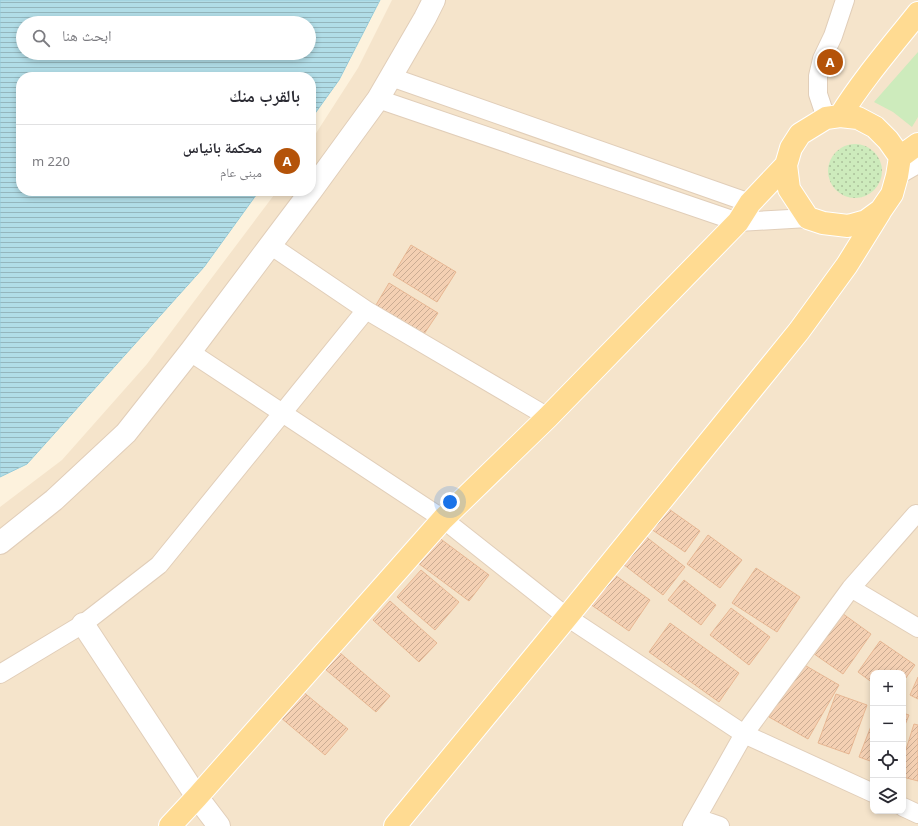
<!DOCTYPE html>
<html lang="ar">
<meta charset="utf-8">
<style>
:root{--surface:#fff;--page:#f2f2f3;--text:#2b2b33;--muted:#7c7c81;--line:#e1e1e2;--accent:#b45309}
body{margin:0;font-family:"Noto Sans","Noto Naskh Arabic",sans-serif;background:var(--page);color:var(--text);direction:rtl}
.controls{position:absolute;right:12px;bottom:12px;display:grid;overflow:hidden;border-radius:8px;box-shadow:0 2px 6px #0003}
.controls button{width:36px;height:36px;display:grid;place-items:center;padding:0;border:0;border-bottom:1px solid var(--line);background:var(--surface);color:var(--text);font:20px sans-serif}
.you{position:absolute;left:450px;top:502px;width:14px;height:14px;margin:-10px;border:3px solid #fff;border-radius:50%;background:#1a73e8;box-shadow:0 0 0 6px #1a73e833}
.badge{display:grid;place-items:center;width:26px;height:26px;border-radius:50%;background:var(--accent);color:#fff;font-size:13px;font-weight:700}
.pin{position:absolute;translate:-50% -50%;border:2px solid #fff;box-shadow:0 1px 4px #0006}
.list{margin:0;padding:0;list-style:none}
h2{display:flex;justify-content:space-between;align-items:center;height:52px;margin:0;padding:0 16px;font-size:17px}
h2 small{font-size:13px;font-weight:400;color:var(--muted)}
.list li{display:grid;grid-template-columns:26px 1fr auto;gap:12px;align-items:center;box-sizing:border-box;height:72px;padding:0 16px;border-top:1px solid var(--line)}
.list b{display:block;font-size:15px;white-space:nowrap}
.list p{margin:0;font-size:13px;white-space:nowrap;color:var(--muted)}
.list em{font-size:13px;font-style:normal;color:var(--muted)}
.icon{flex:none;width:22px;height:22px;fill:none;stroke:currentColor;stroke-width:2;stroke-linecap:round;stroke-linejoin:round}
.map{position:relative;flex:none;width:918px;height:826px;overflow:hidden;direction:ltr}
.search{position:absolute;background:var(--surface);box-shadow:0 2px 6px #0003;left:16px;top:16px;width:300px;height:44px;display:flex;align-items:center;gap:10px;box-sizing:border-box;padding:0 14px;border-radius:22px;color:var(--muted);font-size:15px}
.panel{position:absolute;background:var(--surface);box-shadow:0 2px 6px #0003;left:16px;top:72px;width:300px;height:124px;border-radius:16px;direction:rtl}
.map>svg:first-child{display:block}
.residential{fill:#f5e4cb;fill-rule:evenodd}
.grass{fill:url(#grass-dots)}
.park{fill:#cdebbc}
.water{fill:url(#water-rules);stroke:#97ccd9;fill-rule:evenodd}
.building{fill:url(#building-hatch);stroke:#e7b793}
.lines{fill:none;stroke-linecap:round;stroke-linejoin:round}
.minor-casing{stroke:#e1ceb9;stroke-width:20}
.tertiary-casing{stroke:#e1ceb9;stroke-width:24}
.primary-casing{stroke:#fff;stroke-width:24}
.minor{stroke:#fff;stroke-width:18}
.tertiary{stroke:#fff;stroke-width:22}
.primary{stroke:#ffdb92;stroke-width:22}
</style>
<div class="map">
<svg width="918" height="826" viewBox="0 0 918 826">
<defs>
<pattern id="grass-dots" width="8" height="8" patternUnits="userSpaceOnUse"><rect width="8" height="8" fill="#cdebbc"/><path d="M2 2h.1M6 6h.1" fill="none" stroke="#abc19b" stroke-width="1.8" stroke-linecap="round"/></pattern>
<pattern id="water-rules" width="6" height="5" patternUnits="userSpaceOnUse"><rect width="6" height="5" fill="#b1dde7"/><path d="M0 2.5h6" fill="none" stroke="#94b6bd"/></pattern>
<pattern id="building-hatch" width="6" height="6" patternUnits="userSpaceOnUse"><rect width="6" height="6" fill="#f4d0b3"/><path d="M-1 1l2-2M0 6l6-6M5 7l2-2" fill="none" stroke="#caac93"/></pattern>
</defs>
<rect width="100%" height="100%" fill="#fdf2dd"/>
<path class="residential" d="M392,0h526v826h-918v-319l62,-47 85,-96 130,-173h34v-50l47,-73zM873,673h30v138h-30z"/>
<path class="grass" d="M828 171a27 27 0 1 1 54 0a27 27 0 1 1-54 0Z"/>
<path class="park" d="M918,52v65l-6,10 -19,-15 -19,-10z"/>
<path class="water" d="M0,0h380l-41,80 -28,39v-42h-290v114h238l-55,76 -177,197 -27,13zM23,23h286v30h-286z"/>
<path class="building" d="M411,245l45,27 -19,30 -44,-27z
M389,283l49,30 -14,21 -48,-29z
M666,507l34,24 -15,21 -34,-23z
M708,535l34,25 -22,28 -33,-24z
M645,536l40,31 -22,28 -40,-31z
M438,537l51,38 -20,26 -51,-38z
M756,568l44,29 -23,35 -45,-29z
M421,570l38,32 -24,28 -38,-33z
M612,573l38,27 -21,31 -39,-27z
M684,580l32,25 -15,20 -33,-25z
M390,601l47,42 -18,19 -46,-42z
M731,608l39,29 -21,28 -39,-30z
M839,611l32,23 -28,40 -33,-23z
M670,623l69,50 -20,29 -70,-50z
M880,641l35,24 -12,17v-9h-30v10l-15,-11z
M339,652l51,44 -14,16 -51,-43z
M801,663l38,22 -31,54 -39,-22z
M918,677v22l-8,-4z
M302,691l46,38 -23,26 -45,-38z
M836,694l31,11 -18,49 -31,-11z
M903,713l6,2 -6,15z
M873,721v41l-14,-5z
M914,724l4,1v56l-15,-4v-18z"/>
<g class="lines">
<g class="minor-casing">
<path id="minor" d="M391,77l359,126
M378,99l360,123 70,-4
M826,118l-8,-24v-18l4,-17 11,-23 12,-36
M897,176l21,-12
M366,310l182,107
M190,352l253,167 124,98 177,117 129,59
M851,588l67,40
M0,674l83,-50 76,-59 207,-255 -96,-65
M903,807l15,7
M697,818l23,8
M692,826l52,-92 107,-146 65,-74"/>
</g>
<g class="tertiary-casing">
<path id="tertiary" d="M311,191l67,-92 47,-81 9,-18
M0,543l54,-43 72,-67 64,-81 121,-161
M83,624l114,173 22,29"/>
</g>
<g class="primary-casing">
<path id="primary" d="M840,116c23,-37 51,-69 78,-103
M900,157l18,-13
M170,826l27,-29 246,-278 105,-102 190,-195 12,-19 36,-38 5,-17 9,-14 26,-16 14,-2 18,2 17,9 13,13 12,17 -3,19 -5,18 -11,16 -15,11 -18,5 -25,-3 -15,-5 -19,-29 -3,-24
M395,826l172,-209 232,-286 48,-66 33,-53"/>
</g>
<use href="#minor" class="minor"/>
<use href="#tertiary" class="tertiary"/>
<use href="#primary" class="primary"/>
</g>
</svg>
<div class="controls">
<button>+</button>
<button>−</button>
<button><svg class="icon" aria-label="locate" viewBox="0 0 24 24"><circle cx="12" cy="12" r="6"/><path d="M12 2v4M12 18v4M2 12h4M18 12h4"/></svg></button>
<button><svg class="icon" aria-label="layers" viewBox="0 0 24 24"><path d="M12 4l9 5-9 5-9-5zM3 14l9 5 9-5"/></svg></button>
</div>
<div class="you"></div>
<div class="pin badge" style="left:830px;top:62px">A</div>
<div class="search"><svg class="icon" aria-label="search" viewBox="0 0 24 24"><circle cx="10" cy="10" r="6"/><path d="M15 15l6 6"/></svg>ابحث هنا</div>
<section class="panel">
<h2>بالقرب منك<small></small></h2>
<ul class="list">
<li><span class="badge">A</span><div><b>محكمة بانياس</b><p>مبنى عام</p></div><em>220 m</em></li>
</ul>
</section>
</div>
